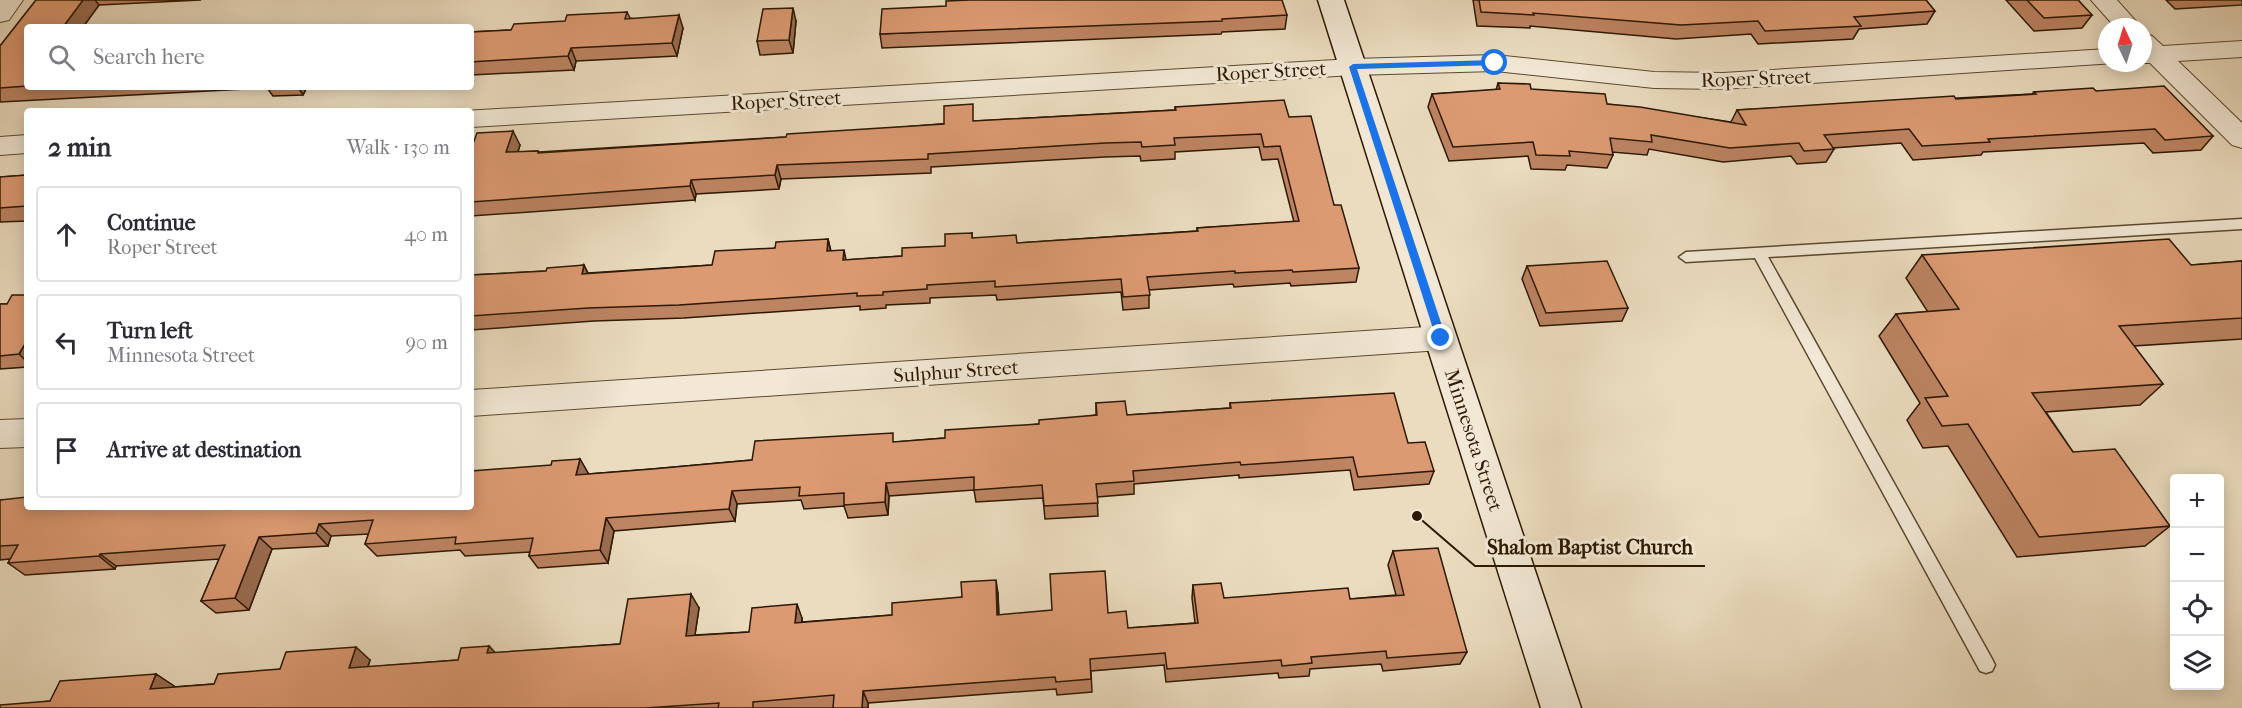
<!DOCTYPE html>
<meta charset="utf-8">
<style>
:root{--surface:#fff;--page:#f2f2f3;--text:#2b2b33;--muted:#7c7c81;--line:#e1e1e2}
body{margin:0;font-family:"IM FELL French Canon",serif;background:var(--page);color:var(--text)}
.controls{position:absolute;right:18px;bottom:18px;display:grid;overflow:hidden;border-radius:6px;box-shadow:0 3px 15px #0003}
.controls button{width:54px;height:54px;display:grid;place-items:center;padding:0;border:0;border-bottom:2px solid var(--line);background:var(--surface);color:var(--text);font:30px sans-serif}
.compass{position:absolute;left:2098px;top:18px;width:54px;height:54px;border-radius:50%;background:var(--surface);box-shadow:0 3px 15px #0003;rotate:356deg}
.stop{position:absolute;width:18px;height:18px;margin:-14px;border:4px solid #1a73e8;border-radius:50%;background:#fff}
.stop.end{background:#1a73e8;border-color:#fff;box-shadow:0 2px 6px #0008}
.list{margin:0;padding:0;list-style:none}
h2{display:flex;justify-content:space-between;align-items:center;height:78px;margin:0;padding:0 24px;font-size:26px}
h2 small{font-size:20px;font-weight:400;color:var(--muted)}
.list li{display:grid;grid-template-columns:39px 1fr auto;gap:18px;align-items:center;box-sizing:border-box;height:96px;margin:0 12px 12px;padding:0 12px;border:2px solid var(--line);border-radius:6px}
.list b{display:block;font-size:22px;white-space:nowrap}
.list p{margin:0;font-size:20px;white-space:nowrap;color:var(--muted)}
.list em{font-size:20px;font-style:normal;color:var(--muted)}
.icon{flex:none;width:33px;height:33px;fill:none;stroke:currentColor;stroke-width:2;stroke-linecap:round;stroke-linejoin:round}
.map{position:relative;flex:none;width:2242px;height:708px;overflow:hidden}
.search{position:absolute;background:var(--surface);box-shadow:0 3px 15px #0003;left:24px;top:24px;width:450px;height:66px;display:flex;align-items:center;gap:15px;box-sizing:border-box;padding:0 21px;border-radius:6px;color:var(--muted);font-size:22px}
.panel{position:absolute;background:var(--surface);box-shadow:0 3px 15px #0003;left:24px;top:108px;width:450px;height:402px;border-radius:6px}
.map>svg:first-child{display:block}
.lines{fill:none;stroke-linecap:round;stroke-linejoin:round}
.lane-casing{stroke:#5c4930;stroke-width:3}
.street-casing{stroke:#5c4930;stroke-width:2}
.secondary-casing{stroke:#2d1800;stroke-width:3}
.lane{fill:#f2e8d5;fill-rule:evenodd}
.street{fill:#f2e8d5;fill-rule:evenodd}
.secondary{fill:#f2e8d5;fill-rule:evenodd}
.wall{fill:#bd8462;stroke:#2d1800;stroke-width:1.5}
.shaded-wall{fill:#9a6c50;stroke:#2d1800;stroke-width:1.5}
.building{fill:#dc9a72;stroke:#2d1800;stroke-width:1.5}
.route{fill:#1a73e8}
.labels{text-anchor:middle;stroke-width:6;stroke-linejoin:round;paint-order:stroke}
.street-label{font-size:20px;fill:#2d1800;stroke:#f2e8d5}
.leader{fill:none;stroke:#2d1800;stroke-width:2}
.callout-dot{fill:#2d1800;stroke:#f2e8d5;stroke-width:2}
.callout-label{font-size:21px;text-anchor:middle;font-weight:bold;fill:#2d1800;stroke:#f2e8d5;stroke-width:6;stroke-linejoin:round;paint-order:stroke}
</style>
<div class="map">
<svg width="2242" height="708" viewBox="0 0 2242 708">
<rect width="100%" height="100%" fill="#ebdcbf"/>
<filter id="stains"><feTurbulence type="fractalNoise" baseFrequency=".00333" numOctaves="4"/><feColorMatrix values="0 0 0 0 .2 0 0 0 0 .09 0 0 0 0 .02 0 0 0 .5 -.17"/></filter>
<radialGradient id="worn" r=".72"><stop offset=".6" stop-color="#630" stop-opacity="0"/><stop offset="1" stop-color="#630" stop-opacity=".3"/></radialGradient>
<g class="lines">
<g class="lane-casing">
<path id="lane" d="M2242,219v10l-474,28 224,402 3,6 -3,6 -6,2 -6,-2 -225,-413 -69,4 -7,-5 7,-5z"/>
</g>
<g class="street-casing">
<path id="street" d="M0,0h23l-14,20 -9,2z
M2091,0h26l24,27h-26z
M2143,33l9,3 11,10 79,-5v16l-64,4 64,62v25l-10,-3 -82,-82h-7z
M2107,49v14h8l-392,26 -69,-1 -159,-17 -142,4 -882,52v-16h-7l889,-52 142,-4 159,17 69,1z
M27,135v18l-27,2v-18z
M1441,326l11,4 5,8 -5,8 -11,4 -970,66v-26z
M27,419v28l-27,1v-28z"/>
</g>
<g class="secondary-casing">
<path id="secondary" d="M1318,0h26l237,708h-40z"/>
</g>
<use href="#lane" class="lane"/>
<use href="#street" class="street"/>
<use href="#secondary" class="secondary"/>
</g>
<path class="wall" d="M36,0h165l-102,5 -16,22h-56v60h280l-4,8 -30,1 -6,-8 -267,14v-56z
M1473,0h453l9,11 -8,13 -68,5 -6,10 -95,5 -7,-10 -75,5 -146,-13v2l-53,-2z
M2006,0h72l14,15 -10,13 -48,3z
M2166,0h76v5l-67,4z
M627,12l3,6 53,10 -6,28 -101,5 -2,9 -103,5v-43l40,-2z
M1287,15l-2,14 -63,3 -1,2 -339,14 -2,-14z
M796,21l-3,32 -33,2 -3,-14z
M1498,83l109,21 124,18 6,-12 295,-16 2,-2 62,-1 117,45 -12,14 -48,3 -9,-10 -161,9 -2,3 -68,5 -12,-17 -68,5 1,1 -8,13 -29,2 -6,-8 -68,6 -74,-13 -2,6 -35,-3 1,3 -6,13 -40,-3 -2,5 -34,-1 -3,-13 -79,5 -21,-54 4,-13 64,-4z
M1175,107l114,10 45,88 25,63 -3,14 -65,4 -1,-3 -56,4 -1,-3 -84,6v18l-26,2 -2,-18 -124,8 -1,-5 -66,3v5l-44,2v3l-26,2v-4l-176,12 -90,3 -123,9v-55l75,-4 38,-6 4,8 124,-8 63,-17 53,-9 3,12 15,9 56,-4 43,-10 27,-13v5l45,5 180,-12v-3l97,-6 -16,-63 -16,1 -3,-13 -84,5v7l-34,2 -1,-5 -35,1 -174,10v6l-150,6 -2,10 -83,5 -1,6 -165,12 -59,4v-67l49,-4 -2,7 20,-1 1,1 247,-15 189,-16 200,-11z
M27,175v46l-27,1v-45z
M1922,255l269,10 51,-4v78l-108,7 29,38 -23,21 -94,7 27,40 97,74 -25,20 -128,11 -69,-111 -25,2 -16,-28 13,-17 -41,-67 17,-22 32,-2 -22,-34z
M1527,266l101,42 -6,13 -82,5 -18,-47z
M27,295v72l-27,2v-65h7z
M1096,403l31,12 103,-7v-5l178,40 26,28 -5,13 -75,6 -4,-20 -111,8v-3l-105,9v10l-37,3 1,19 -53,3 -2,-21 -67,4 -2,-12 -85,6 -1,19 -40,3 -4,-12 -40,3 -3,-9 -64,4 -2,17 -121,10 -6,32 -70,5 -9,-12 1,-4 -65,4 -5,-6 -83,6 -12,-12 4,-10 -38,2 -3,10 -56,3 -23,61 -33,3 -15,-12 18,-42 -103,7 -1,3 -90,6 -17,-12 2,-4 -10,1v-60l471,7 80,-42 29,-6 8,14v1l64,-5 100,-9 143,-18 50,-4 151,-23z
M1393,551l74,101 -7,12 -77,7 -2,-7 -71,5 -1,7 -30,2 -1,-5 -112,9 -2,-17 -73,6 1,21 -35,3 -1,-6 -188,14v5h-868l50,-7 106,-27 18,12 -1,1 41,-3 66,-15 90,-9 -2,7 90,-7 31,-14 6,7 125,-9 79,-36 -4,27 54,-3 53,-14v4l90,-7 70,-18 36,-4 1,22 109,-2 20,15 67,-5 -3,-25 1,-13 31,13 126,1 46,-4 -8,-30z"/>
<path class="shaded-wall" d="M83,0h12l4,5 -16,22h-20z
M793,8l3,13 -3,32 -4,-13z
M679,15l4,13 -6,28 -5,-13z
M571,48l5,13 -2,9 -6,-14z
M298,87h9l-4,8z
M513,131l7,14 -7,21 -7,-14z
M777,165l4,14 -2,10 -4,-14z
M691,180l5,14 -1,6 -5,-14z
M828,239l3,14 -4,-2z
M844,250l3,14 -4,-4z
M584,265l6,14 -8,-5z
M25,344l2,2v16l-8,-8z
M580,459l8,14 -4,15 -8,-13z
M886,483l3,13 -1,19 -3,-13z
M732,491l5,13 -2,17 -6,-12z
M606,518l8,13 -6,32 -8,-13z
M319,524l12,12 -3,10 -12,-13z
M259,537l13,12 -23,61 -14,-12z
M100,554l16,12 -1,3 -16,-13z
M996,580l2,13 1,35 -2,-13z
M691,594l8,14 -6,40 -7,-12z
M797,604l5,14 -1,18 -6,-13z
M489,646l12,13 -14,-6z
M356,647l14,13 -7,21 -14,-13z
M156,674l18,12 -7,16 -17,-13z
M863,691l5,12v5h-6z"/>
<path class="building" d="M36,0h47l-20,27h-36v59l-27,2v-42z
M970,0h312l5,15 -65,4v2l-342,13 2,-25 64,-3v-5z
M1479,0h447l9,11 -81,6 7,9 -96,5 -7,-10 -77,4 -148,-12 1,2 -53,-3z
M2027,0h51l14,15 -48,3z
M793,8l-4,32 -32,1 6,-32z
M627,12l-2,7 54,-4 -7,28 -101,5 -3,8 -97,6v-30l40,-2 3,-6 51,-3 2,-6z
M1498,83l32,1 1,5 74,5 2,10 33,3 106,18 -9,-15 217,-14 2,3 80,-5 -2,-2 59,-4 3,3 68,-5 49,50 -48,4 -10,-11 -167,10 2,3 -68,4 -13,-17 -85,6 10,14 -30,2 -5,-8 -69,5 -79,-13 1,7 -42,-4 3,17 -44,-4 1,5 -34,-1 -3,-13 -80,5 -21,-53 68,-5z
M1284,100l5,17 22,-1 23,89h7l18,63 -66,4 -1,-2 -57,3v-2l-88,6 3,18 -27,2 -2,-18 -126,8v-6l-68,4v4l-44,3v3l-26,1v-3l-178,12 -91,3 -117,8v-41l75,-4 1,-3 37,-3 -2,9 130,-9 3,-14 60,-3 1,-6 52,-3 -1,12 17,-1 -1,10 59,-4v-8l43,-2v-12l27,-1v5l44,-3 1,8 181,-12 -1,-3 102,-7 -19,-75 -16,1 -3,-13 -87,4 1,7 -33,2 -1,-5 -36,1 -177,11v5l-151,6 -2,10 -84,5 -1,6 -219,16v-53l6,-16 36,-2 -7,21 32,-1v2l248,-16 1,-3 157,-10v-18l29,-2v17l203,-11 -1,-3z
M27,175v31l-27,2v-31z
M2169,239l22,26 51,-4v57l-123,8 44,58 -131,9 41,59 42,-3 55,77 -131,11 -71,-113 -26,2 -17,-28 23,-2 -52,-82 63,-5 -37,-54z
M1607,261l21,47 -82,5 -19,-47z
M12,295h15v49h-2l-6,10 -19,2v-52h7z
M1394,393l14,50 17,-1 9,29 -76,6 -5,-20 -112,8 -1,-3 -107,9 1,10 -38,3 2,19 -54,3 -2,-21 -68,5v-13l-88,6 -1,19 -41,3v-12l-45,3 1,-9 -68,4 -3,18 -123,9 -6,32 -71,6 4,-18 -78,6 1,-7 -91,7 8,-24 -54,4 -3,9 -57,4 -24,61 -34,3 24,-56 -125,9 -1,2 -91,7 10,-18 -18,1v-46l27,-3v10h444v-36l80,-6 1,-4 28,-2 -4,16 76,-6 100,-9 3,-19 138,-8v9l52,-4v-8l94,-6v-4l58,-5 -1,-12 29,-2 2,14 104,-7 -1,-5z
M1438,548l29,104 -80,6 -1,-7 -75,6 1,6 -30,3 -1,-6 -114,9 -2,-16 -75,6 1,20 -35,3 -1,-5 -192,14 -1,17h-29l1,-13 -81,7v6h-35l1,-5 -74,5h-645v-3l50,-4 10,-20 96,-7 -6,15 64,-5 4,-10 62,-5 6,-17 70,-5 -7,21 109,-8 3,-12 28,-2 -2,7 133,-9 8,-45 63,-5 -5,42 63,-4 3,-24 45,-4 -2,19 97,-8v-12l70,-6 -1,-15 35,-2 1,35 55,-5 -2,-36 55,-3 3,42 18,-2 2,17 70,-5 -5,-38 28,-2 3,15 124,-10 2,11 54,-4 -11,-44z"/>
<path class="route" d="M1495,60l4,3 -1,2 -141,4 89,269 -5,4 -5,-4 -87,-271 4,-3z"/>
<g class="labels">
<g class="street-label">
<text transform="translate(1271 71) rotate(-3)" y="7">Roper Street</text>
<text transform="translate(1756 78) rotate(-2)" y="7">Roper Street</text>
<text transform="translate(786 100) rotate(-3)" y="7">Roper Street</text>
<text transform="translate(956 371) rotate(-4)" y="7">Sulphur Street</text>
<text transform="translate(1474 440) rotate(72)" y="7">Minnesota Street</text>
</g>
</g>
<path class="leader" d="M1417 516L1475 566H1705"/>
<circle class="callout-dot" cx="1417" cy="516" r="6"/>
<g class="callout-label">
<text x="1590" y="554">Shalom Baptist Church</text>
</g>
<rect width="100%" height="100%" filter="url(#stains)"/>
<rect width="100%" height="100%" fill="url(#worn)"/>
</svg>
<div class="controls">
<button>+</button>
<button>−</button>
<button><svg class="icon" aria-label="locate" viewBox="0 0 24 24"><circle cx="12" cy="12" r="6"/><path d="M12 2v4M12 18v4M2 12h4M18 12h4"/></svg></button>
<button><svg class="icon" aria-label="layers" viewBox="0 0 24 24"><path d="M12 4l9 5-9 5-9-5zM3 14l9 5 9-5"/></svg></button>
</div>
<svg class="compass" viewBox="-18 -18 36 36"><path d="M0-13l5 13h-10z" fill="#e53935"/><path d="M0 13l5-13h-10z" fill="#7c7c81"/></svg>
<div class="stop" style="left:1495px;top:63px"></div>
<div class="stop end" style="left:1441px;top:338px"></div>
<div class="search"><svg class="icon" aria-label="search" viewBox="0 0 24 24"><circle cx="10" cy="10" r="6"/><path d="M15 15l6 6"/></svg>Search here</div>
<section class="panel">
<h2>2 min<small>Walk · 130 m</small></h2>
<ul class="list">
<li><svg class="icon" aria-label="ahead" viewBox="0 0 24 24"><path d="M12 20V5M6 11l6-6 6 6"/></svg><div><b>Continue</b><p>Roper Street</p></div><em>40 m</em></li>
<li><svg class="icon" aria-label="left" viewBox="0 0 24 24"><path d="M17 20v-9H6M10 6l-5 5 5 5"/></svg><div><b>Turn left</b><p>Minnesota Street</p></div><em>90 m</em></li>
<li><svg class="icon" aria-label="arrive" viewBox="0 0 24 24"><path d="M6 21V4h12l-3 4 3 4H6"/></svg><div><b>Arrive at destination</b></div></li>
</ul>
</section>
</div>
